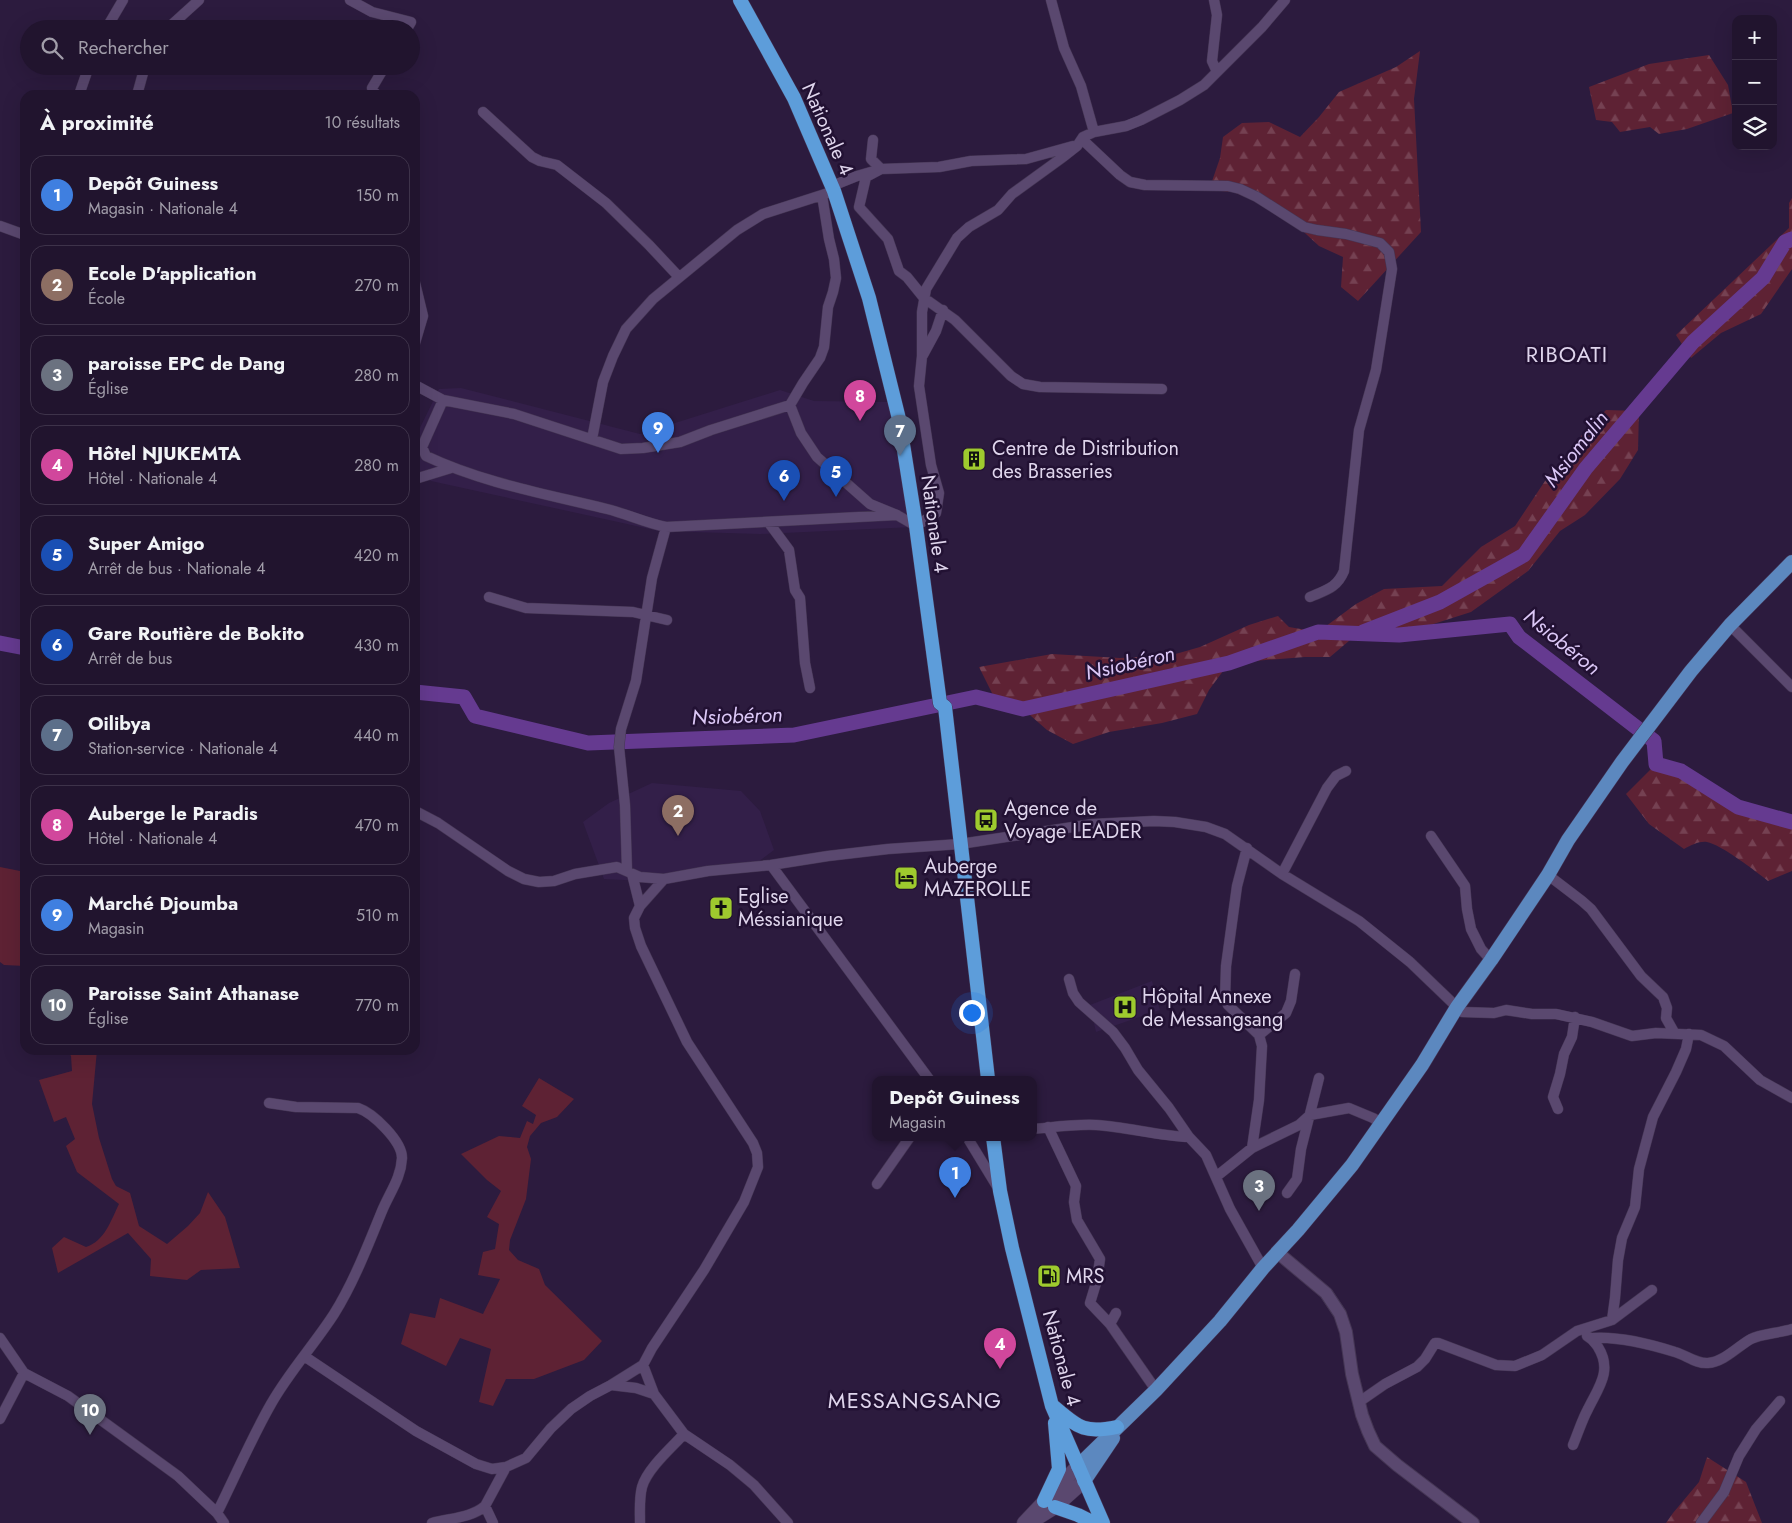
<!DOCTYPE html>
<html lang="fr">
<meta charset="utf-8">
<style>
:root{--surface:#21142e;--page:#2d213a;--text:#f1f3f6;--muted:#a29eaa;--line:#3e334a;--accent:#7c3aed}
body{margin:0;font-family:Jost,sans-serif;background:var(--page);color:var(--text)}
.controls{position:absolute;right:15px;top:15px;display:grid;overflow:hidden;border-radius:10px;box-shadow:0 5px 20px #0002}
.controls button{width:45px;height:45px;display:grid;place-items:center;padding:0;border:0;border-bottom:1px solid var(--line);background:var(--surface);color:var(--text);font:25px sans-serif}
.you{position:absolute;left:971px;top:1012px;width:18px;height:18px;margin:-12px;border:4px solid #fff;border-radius:50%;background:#1a73e8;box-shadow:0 0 0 8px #1a73e833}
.badge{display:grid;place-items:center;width:32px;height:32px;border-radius:50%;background:var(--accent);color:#fff;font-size:16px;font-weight:700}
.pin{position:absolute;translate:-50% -41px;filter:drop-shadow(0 1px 2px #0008)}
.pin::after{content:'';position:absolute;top:26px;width:18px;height:15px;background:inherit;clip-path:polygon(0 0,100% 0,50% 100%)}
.popup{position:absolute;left:872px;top:1076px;width:165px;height:65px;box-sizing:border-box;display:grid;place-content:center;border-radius:10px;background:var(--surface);filter:drop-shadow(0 1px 4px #0005);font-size:16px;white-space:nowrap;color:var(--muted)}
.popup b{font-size:19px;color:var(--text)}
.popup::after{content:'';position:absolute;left:50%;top:100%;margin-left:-10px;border:10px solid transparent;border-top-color:var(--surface)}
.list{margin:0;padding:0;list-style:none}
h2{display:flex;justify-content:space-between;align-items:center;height:65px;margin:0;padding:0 20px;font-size:21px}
h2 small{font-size:16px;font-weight:400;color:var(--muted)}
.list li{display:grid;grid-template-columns:32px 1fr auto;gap:15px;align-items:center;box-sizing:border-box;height:80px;margin:0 10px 10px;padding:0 10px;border:1px solid var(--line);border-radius:15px}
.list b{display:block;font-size:19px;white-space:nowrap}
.list p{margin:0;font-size:16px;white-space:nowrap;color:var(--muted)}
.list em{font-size:16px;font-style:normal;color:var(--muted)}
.icon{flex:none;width:28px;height:28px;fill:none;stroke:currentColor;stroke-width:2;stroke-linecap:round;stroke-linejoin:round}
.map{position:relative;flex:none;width:1792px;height:1523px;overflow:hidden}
.search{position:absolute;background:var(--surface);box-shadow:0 5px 20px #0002;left:20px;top:20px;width:400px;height:55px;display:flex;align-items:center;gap:12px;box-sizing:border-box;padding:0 18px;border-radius:28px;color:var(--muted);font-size:19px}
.panel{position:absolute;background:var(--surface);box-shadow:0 5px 20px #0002;left:20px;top:90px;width:400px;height:965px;border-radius:15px}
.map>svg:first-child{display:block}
.built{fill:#331f49}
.green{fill:#5e2234}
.forest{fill:url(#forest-firs)}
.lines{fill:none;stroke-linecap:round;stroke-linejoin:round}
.river{stroke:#653a90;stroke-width:15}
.minor-casing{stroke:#453654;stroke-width:11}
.tertiary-casing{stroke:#453654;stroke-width:14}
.secondary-casing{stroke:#453654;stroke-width:15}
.primary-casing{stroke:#453654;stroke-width:15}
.trunk-casing{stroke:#453654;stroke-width:15}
.minor{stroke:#5a486f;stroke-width:10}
.tertiary{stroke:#5a486f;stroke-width:12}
.secondary{stroke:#5a486f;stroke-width:14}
.primary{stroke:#5c88bf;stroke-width:14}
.trunk{stroke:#5d9dda;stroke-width:14}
.labels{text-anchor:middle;stroke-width:5;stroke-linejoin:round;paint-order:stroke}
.street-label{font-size:20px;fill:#dfd5ec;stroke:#213}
.poi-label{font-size:20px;fill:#dfd5ec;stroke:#213;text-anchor:start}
.water-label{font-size:21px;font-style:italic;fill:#dcc8f7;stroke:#213}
.quarter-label{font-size:22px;letter-spacing:1px;fill:#dfd5ec;stroke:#213}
</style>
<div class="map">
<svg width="1792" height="1523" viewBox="0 0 1792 1523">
<defs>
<pattern id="forest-firs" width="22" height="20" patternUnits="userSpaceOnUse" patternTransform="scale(1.25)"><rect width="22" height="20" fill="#5e2234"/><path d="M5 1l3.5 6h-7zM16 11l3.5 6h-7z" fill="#754152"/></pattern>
</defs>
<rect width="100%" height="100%" fill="#2c1b3e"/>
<path class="built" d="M461,388l179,46 140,-44 34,11 79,1 21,125 -154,7 -101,-3 -228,-50 -16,-13v-30l24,-49z
M652,783l89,8 19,20 14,39 -16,12 -115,19 -39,-2 -21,-57 26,-19z
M1152,981l8,29 -64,22 -6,-27z"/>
<path class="green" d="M0,867l25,5v94l-21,-1 -4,-3z
M67,1050h30l-5,54 7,34 13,41 4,7 14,7 9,33 28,18 21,-18 12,-13 8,-21 17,25 15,51 -39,2 -14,10 -37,-4 1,-17 -23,-26 -70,40 -6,-25 12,-11 22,10c19,-6 25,-27 33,-43l-42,-32 -11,-26 9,-7 -9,-22 -12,5 -15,-42 33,-9 -1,-15z
M539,1078l35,21 -17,18 -16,6 -11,13 -3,11 4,12 -5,40 -16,41 -1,10 9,10 21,9 6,16 57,56 -18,19 -50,19h-28l-13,27 -14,-4 12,-53 -31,-11 -14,28 -45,-22 9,-31 25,5 5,-20 43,16 17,-35 -22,-4 5,-23 12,-3 4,-25 -12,-7 14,-26 -14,-11 -26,-26 38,-18 21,2 7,-17 6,3 3,-9 -14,-9z"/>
<path class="forest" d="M1420,51l-6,48 7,133 -63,69 -17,-14 2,-30 -24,-11 -38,-35 -48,-19 -24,-2 11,-32 3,-21 19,-14 27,-1 31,15 19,-20 20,-25 57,-25z
M1709,55l19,30 5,28 -46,16 -28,5 -9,-7 -30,5 -8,-10 -16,-2 -7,-33 60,-23z
M1792,198v71l-31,45 -40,19 -30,25 -15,-23 113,-107v-25z
M1606,410l33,1 -1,39 -18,29 -35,36 -25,16 -32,40 -57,41 -72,23h-43l-26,22h-25l-76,6 -20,27 -12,24 -35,9 -53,9 -36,12 -26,-14 -24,-21 -22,2 -22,-44 73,-13 68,4 52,-3 28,-8 49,-22 29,-9 11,11 29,5 38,-28 28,-15 58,-3 39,-39 34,-21 34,-51 24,-15 8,-24z
M1656,764l25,7 57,36 33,17 21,1v46l-24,10c-11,-9 -48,-37 -61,-39 -8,-1 -15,3 -23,7l-35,-25 -23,-30z
M1707,1457l39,25 16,41h-96l7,-10 26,-31z"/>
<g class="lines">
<path class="river" d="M1363,632l77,-30 84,-47 62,-87 107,-126 70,-64 22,-36 7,-3
M0,643l25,5
M415,692l49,5 11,19 113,27 206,-8 182,-38 47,12 206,-46 89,-31 81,3 111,-11 9,13 135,104 2,23 25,7 57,36 54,15"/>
<g class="minor-casing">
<path id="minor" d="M350,0l22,12 39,10 -4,7
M1051,0l13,48 17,38 13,46
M1214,0l3,15 -5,46 5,11
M106,29l17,-29
M167,29l32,-29
M79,95l10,-29
M137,95l8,-29
M376,95l-4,-7 13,-22
M483,112l49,45 8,4 17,4 49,38 43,42 30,32
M1083,137l3,6 34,32 10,7 15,3 83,1 12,3 17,8 47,30 13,3 29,4 34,9 9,9 3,17 -16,101 -17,60 -15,141c-7,17 -18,19 -34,26
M873,140l-2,19 10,10 -15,8 -7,30 29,32 11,32 8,6 17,21 31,22 56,56 12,8 17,3 122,2
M832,186l25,-10 24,-7 58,-2 32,-6 55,-2 47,-13
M0,226l25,9
M415,283l8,33 -8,27
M923,355l13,-24 7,-21
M415,385l28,15 71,14 107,35 22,-1 37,-6 31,-12 79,-25 13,-22 17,-25 4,-11 4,-40 5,-15 3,-14 -2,-19 -5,-20 -7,-44 12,-4
M443,400l-21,47 4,9c57,27 120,38 181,53 20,5 39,14 59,18l231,-12 -27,-11 -53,-47 -16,-24 -11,-28
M592,439l11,-57 10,-26 13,-27 27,-30 84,-69 26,-16 59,-19
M415,479l36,-11
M897,515l19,11 20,-13 3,-20 -8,-28 -12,-79 3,-30v-44l4,-23 31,-51 12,-11 29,-17 14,-16 51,-37 14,-11 6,-9 11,-5 32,-6 15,-6 39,-20 24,-15 58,-58 23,-27
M769,523l20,27 6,40 5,8 5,65 5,25
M489,597l37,11 107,4 34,8
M1730,625l62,62
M415,811l23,12 70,48 16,8 15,3 15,-1 21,-7 42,-7 23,10 24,2 44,-8 63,-6 158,214
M1431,836l34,50 2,23 4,20 10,20 10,11
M1247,848l-10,38 -11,80 -1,33 3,6 31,30 3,11 -3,54 -7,48
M771,865l57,-9 60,-7 72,-5 133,-20 61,-3 21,1 31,5 19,7 57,40 77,47 51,41 52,50 32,1 12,-3 26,4h24l36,8 40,14 24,-3 45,2 23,11 36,34 32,18
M627,870l-2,-65 -6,-58 2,-18 15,-48 16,-103 14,-51
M632,874l8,32
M1282,874l45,-86 9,-12 10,-5
M1548,875l34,26 9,8 50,67 22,21 4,11 -1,10 9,16
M1069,979l4,14 6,9 34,30 12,16 13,22 31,38 20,29 17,18 24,54 33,59
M1259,1035l27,-22 5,-12 4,-27
M1558,1109l-5,-12 7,-23 4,-20 8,-17 3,-20
M1048,1127l28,59 -2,16 3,18 23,39 -3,21 -7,23 20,21
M1034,1129c21,-2 41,-5 62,-4 32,2 62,11 93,12
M967,1137l31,51
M1217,1176l35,-28 47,-23 11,-10 39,-7 24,10 8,5
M877,1184l33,-47
M1287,1193l10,-14 4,-30 18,-71
M1116,1313l-6,11 46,66
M1612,1320l3,-22 3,-38 4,-22 13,-31 4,-38 14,-52 23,-45 10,-23 3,-15
M0,1338l24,35 44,23 110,80 39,37 7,10
M1592,1338c27,-2 57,6 83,14 11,3 21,12 33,11 16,-1 30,-17 43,-24 9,-5 29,-6 41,-10
M304,1356l112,75 60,33 16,5 14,-2 20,-9 25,-30 20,-19 19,-13 21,-11 25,3 18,6 30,40 46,31 24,20 34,38
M643,1365l11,29
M611,1385l32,-20 9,-17 52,-78 40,-68 14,-35 -1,-14 -4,-10 -66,-101 -46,-96 -6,-18 -1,-10 6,-12 24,-27
M1359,1402l26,-18 32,-17 8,-8 10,-16h3l58,22 19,1 27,-11 35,-24 35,-11 40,-30
M0,1419l24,-46
M1573,1445c5,-12 9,-25 15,-36 10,-21 25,-38 10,-62 -3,-4 -5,-8 -11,-11
M485,1506l8,17
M217,1513c18,-36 34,-74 54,-109 18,-32 43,-59 63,-90 20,-32 34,-69 48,-103 8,-19 19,-33 20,-53 0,-17 -29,-45 -44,-50l-62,-1 -27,-4
M432,1523c18,-5 39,-5 53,-17l21,-39
M640,1523c0,-12 -1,-24 2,-36 5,-18 29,-39 42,-53
M1701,1523l23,-31 15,-36 17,-27 24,-28"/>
</g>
<g class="tertiary-casing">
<path id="tertiary" d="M1277,1252l49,41 14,21 6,18 6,42 10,41 6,16 7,15 22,19 76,58"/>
</g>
<g class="secondary-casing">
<path id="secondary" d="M1031,1522l24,-15 29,-26
M1024,1523l54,-57"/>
</g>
<g class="primary-casing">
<path id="primary" d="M1078,1466l78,-76 64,-69 43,-53 35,-38 54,-65 70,-100 35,-58 34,-47 57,-85 20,-35 54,-78 69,-91 39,-46 62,-63
M1084,1481l29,-43"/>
</g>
<g class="trunk-casing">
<path id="trunk" d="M740,0l54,98 40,93 35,107 30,121 17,107 24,177 5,4 43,372
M993,1137l7,54 12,57 40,158 51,117
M1053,1406c25,21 30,28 64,21
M1044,1501l15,-32 -4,-46
M1055,1507l23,8 16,8"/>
</g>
<use href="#minor" class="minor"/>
<use href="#tertiary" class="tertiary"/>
<use href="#secondary" class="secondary"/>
<use href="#primary" class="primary"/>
<use href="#trunk" class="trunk"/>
</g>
<defs>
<g id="building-square" transform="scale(1.25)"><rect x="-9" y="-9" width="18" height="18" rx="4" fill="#9eca2e" stroke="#213"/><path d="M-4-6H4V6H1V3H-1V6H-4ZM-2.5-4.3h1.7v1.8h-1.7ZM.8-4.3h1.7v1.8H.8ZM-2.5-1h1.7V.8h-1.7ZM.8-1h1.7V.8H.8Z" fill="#111"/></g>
<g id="bus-square" transform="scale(1.25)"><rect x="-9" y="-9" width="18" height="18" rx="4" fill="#9eca2e" stroke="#213"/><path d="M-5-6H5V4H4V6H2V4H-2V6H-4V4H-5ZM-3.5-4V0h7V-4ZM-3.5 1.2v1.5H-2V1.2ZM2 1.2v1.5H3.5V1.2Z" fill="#111"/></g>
<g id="hotel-square" transform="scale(1.25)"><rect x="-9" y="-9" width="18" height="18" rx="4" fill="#9eca2e" stroke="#213"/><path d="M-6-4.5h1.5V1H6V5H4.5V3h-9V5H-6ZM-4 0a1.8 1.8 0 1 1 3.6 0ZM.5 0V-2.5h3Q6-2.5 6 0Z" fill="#111"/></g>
<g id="church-square" transform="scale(1.25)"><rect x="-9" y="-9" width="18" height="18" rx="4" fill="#9eca2e" stroke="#213"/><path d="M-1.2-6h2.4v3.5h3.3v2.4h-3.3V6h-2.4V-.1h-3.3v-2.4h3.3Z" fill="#111"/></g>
<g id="hospital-square" transform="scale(1.25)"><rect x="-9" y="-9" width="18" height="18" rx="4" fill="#9eca2e" stroke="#213"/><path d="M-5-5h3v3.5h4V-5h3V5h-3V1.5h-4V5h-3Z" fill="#111"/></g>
<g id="fuel-square" transform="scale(1.25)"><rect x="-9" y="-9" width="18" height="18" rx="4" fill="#9eca2e" stroke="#213"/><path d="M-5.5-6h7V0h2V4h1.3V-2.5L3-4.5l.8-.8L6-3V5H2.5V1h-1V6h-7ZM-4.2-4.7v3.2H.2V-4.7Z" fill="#111"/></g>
</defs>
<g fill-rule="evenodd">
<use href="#building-square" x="974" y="459"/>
<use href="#bus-square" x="986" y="820"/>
<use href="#hotel-square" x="906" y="878"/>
<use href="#church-square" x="721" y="908"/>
<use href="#hospital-square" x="1125" y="1007"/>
<use href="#fuel-square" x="1049" y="1276"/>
</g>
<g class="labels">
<g class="street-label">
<text transform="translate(828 129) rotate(66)" y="7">Nationale 4</text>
<text transform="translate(935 524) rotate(82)" y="7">Nationale 4</text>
<text transform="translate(1062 1358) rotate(75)" y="7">Nationale 4</text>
</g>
<g class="poi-label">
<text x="992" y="455">Centre de Distribution<tspan x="992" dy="23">des Brasseries</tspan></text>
<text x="1004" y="815">Agence de<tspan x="1004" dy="23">Voyage LEADER</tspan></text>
<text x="924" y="873">Auberge<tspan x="924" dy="23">MAZEROLLE</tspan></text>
<text x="738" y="903">Eglise<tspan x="738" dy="23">Méssianique</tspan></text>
<text x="1142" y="1003">Hôpital Annexe<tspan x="1142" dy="23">de Messangsang</tspan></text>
<text x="1066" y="1283">MRS</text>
</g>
<g class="water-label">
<text transform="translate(1576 449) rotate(-52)" y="7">Msiomalin</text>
<text transform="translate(1562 642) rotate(39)" y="7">Nsiobéron</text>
<text transform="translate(1130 663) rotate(-13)" y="7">Nsiobéron</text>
<text transform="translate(737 716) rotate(-2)" y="7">Nsiobéron</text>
</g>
<g class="quarter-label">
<text x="1567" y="362">RIBOATI</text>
<text x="915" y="1408">MESSANGSANG</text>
</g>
</g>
</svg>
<div class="controls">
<button>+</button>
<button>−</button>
<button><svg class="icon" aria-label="layers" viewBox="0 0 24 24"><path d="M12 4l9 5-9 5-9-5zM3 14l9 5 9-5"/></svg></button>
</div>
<div class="you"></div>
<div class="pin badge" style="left:955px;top:1198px;background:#3f7fe0">1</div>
<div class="popup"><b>Depôt Guiness</b>Magasin</div>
<div class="pin badge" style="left:678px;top:836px;background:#8d6e63">2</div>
<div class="pin badge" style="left:1259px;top:1211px;background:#6b7280">3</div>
<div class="pin badge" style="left:1000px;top:1369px;background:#d1479c">4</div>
<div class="pin badge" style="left:836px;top:497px;background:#1a4fb4">5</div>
<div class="pin badge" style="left:784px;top:501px;background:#1a4fb4">6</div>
<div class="pin badge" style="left:900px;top:456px;background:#5c6f8a">7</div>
<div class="pin badge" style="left:860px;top:421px;background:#d1479c">8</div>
<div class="pin badge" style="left:658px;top:453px;background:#3f7fe0">9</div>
<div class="pin badge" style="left:90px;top:1435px;background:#6b7280">10</div>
<div class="search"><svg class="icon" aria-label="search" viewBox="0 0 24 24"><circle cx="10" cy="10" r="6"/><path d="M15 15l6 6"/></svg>Rechercher</div>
<section class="panel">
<h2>À proximité<small>10 résultats</small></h2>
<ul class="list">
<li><span class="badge" style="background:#3f7fe0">1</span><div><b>Depôt Guiness</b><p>Magasin · Nationale 4</p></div><em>150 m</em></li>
<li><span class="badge" style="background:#8d6e63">2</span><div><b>Ecole D'application</b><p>École</p></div><em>270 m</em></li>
<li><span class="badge" style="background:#6b7280">3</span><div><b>paroisse EPC de Dang</b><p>Église</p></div><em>280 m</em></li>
<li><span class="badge" style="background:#d1479c">4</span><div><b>Hôtel NJUKEMTA</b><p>Hôtel · Nationale 4</p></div><em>280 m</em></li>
<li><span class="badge" style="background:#1a4fb4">5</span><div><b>Super Amigo</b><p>Arrêt de bus · Nationale 4</p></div><em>420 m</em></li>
<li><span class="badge" style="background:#1a4fb4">6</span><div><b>Gare Routière de Bokito</b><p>Arrêt de bus</p></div><em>430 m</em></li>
<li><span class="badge" style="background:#5c6f8a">7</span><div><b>Oilibya</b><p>Station-service · Nationale 4</p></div><em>440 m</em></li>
<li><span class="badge" style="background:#d1479c">8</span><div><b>Auberge le Paradis</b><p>Hôtel · Nationale 4</p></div><em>470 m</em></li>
<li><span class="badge" style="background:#3f7fe0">9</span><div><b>Marché Djoumba</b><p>Magasin</p></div><em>510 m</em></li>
<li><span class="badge" style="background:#6b7280">10</span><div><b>Paroisse Saint Athanase</b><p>Église</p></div><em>770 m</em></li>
</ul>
</section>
</div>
